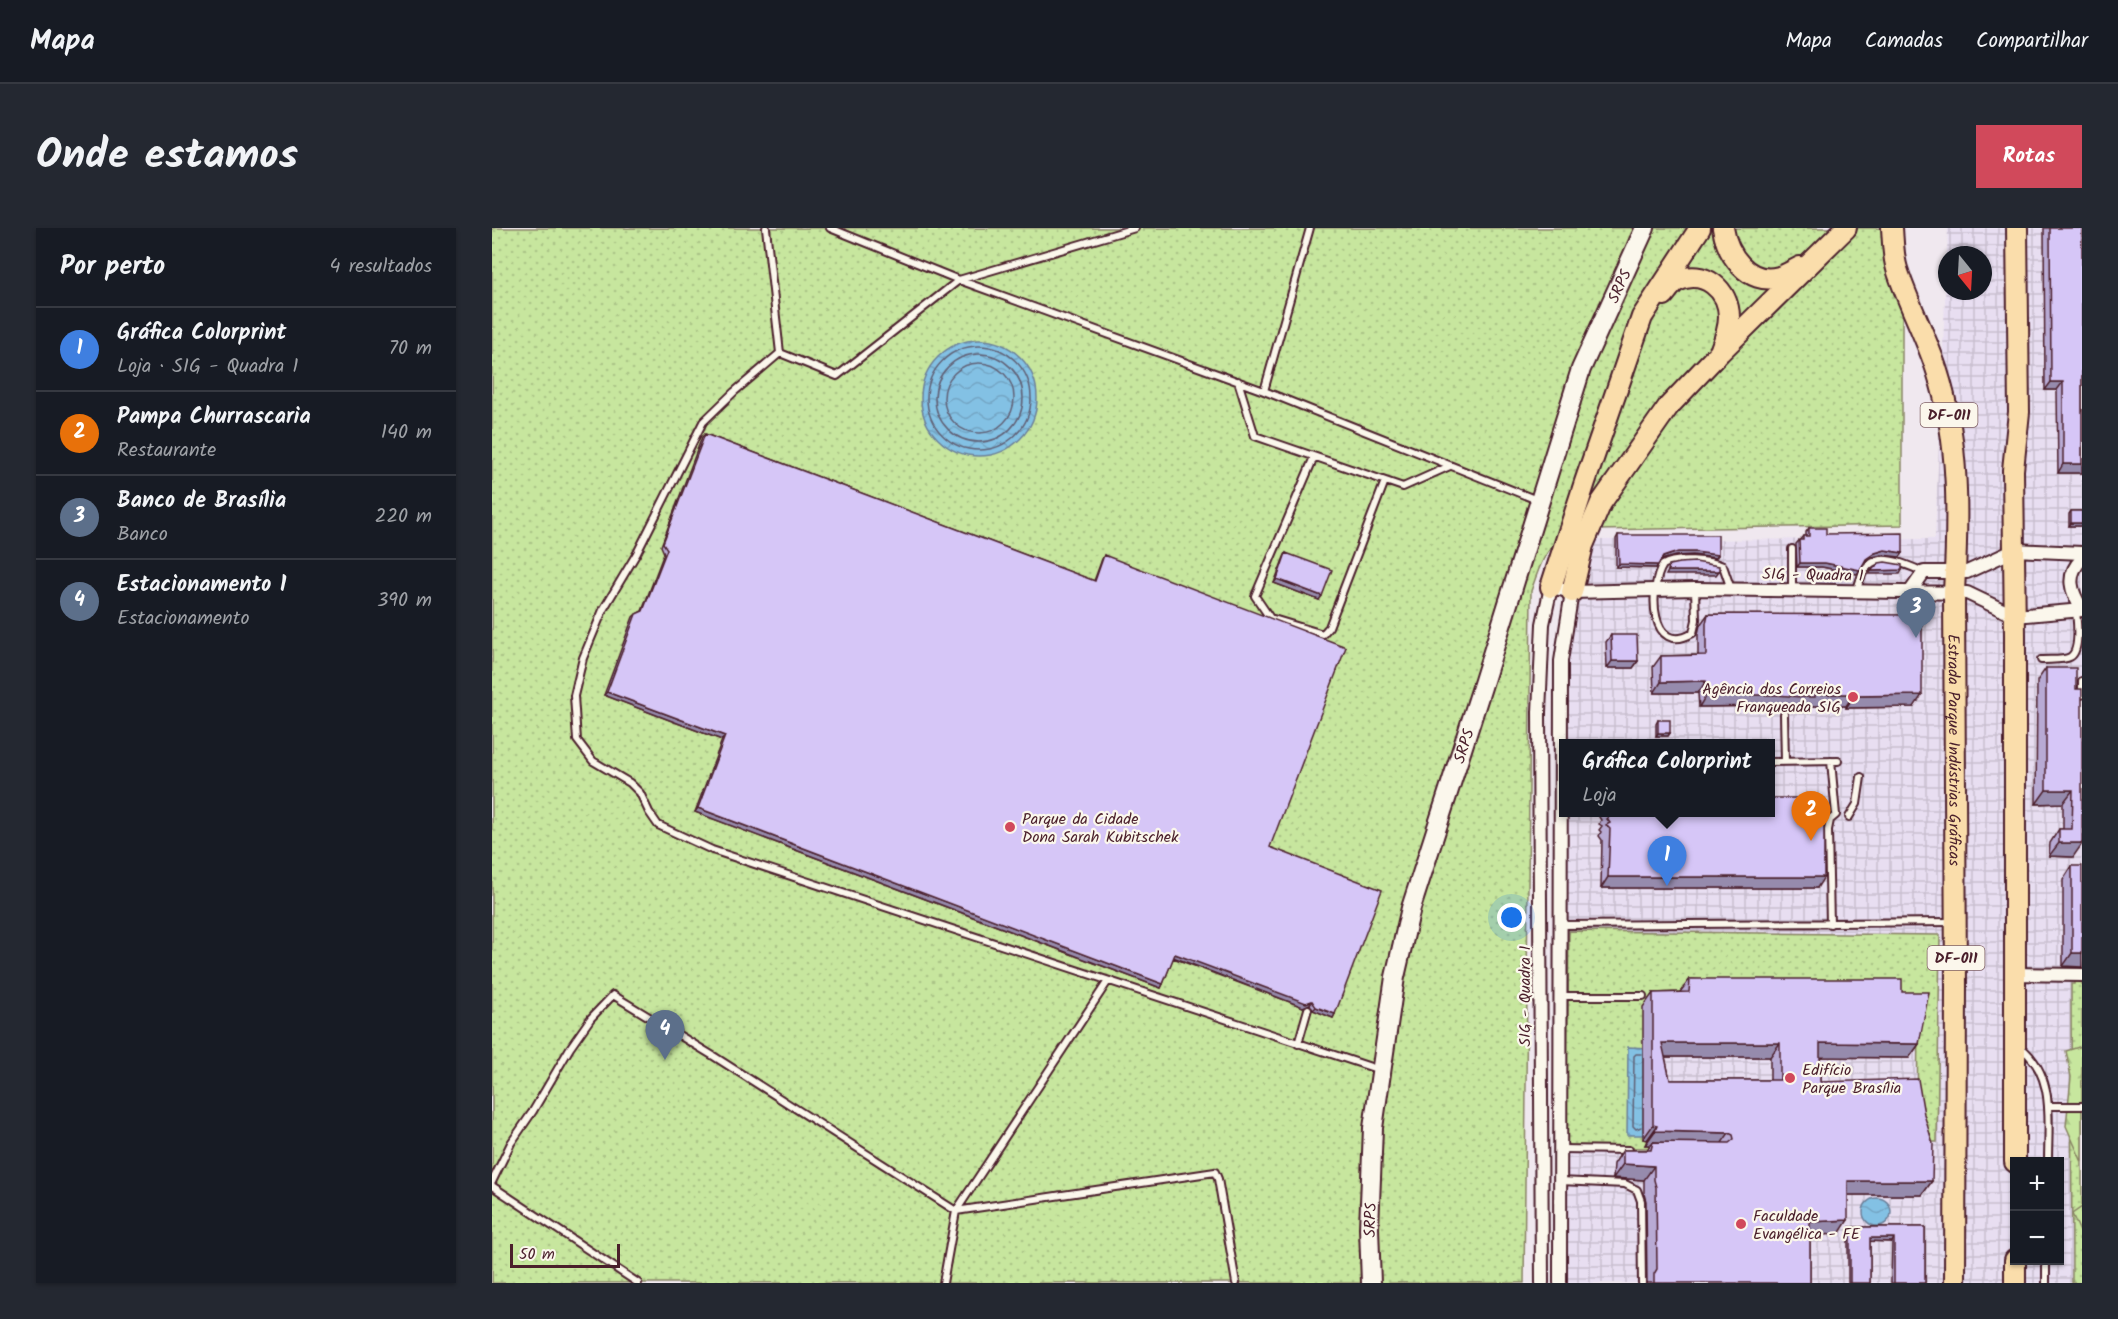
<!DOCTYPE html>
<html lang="pt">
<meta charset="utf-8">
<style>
:root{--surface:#171b24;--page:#242831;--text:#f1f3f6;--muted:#9ea1a6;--line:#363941;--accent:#d1495b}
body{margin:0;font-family:Kalam,sans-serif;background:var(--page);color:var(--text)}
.controls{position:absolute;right:18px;bottom:18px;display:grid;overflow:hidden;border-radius:0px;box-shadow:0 2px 4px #0004}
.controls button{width:54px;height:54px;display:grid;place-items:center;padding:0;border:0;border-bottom:2px solid var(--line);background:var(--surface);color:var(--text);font:30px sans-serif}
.compass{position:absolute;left:1446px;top:18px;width:54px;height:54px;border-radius:50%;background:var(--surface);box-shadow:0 2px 4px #0004;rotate:162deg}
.scale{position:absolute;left:18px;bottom:15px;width:110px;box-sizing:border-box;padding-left:6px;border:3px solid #4a1f2b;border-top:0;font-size:16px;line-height:21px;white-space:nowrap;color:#4a1f2b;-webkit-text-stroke:4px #fbf7ec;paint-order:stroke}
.you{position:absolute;left:1020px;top:690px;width:21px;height:21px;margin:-15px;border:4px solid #fff;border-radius:50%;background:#1a73e8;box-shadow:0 0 0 9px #1a73e833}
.badge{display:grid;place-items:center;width:39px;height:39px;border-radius:50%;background:var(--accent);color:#fff;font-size:20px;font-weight:700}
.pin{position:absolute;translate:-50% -50px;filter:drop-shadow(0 2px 3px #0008)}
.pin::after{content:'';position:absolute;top:32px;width:21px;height:18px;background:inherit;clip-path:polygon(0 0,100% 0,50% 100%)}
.popup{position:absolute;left:1067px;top:511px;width:216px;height:78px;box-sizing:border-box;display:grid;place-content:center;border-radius:0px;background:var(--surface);filter:drop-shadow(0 2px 4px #0005);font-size:20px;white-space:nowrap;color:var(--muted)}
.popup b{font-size:22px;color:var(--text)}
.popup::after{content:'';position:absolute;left:50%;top:100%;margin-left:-12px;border:12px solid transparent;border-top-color:var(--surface)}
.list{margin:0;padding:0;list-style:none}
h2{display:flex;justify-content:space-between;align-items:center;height:78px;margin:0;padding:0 24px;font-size:26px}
h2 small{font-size:20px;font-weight:400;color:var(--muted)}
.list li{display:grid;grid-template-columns:39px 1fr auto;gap:18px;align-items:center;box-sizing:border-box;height:84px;padding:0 24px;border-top:2px solid var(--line)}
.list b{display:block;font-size:22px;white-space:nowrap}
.list p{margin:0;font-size:20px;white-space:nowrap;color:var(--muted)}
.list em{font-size:20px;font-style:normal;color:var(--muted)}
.map{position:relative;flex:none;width:1590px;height:1055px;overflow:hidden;border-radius:0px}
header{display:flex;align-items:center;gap:36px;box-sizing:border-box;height:84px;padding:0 30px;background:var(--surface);border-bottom:2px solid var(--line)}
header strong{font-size:28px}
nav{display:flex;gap:33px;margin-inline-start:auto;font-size:21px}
.intro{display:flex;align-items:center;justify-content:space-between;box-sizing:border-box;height:144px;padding:0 36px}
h1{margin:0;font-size:42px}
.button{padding:15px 27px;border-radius:0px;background:var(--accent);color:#fff;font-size:21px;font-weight:700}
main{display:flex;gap:36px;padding:0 36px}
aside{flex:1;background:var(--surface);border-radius:0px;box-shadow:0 2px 4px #0004}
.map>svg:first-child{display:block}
.industrial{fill:url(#industrial-grid);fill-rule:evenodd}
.green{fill:url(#green-dots);stroke:#888264;stroke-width:1.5}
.forest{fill:url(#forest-firs);stroke:#888264;stroke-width:1.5}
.water{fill:url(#water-waves);stroke:#6c809a;stroke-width:1.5}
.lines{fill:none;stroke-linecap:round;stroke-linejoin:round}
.shore{stroke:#616075;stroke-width:1.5}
.lane-casing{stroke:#4a1f2b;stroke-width:10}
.street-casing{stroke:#4a1f2b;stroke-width:16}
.secondary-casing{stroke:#4a1f2b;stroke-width:22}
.primary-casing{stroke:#4a1f2b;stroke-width:24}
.lane{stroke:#fbf7ec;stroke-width:6}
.street{stroke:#fbf7ec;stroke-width:12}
.secondary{stroke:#fbf7ec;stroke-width:18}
.primary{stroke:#faddab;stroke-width:20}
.wall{fill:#b8aad4;stroke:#4a1f2b;stroke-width:1.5;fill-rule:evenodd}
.shaded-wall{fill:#968bad;stroke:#4a1f2b;stroke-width:1.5}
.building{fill:#d6c6f7;stroke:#4a1f2b;stroke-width:1.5;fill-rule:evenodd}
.poi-dot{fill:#d1495b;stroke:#fbf7ec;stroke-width:2}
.labels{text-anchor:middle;stroke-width:4.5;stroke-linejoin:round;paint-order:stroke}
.shield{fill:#fbf7ec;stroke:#7f6065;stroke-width:1.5}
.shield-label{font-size:15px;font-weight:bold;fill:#4a1f2b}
.street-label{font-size:16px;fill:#4a1f2b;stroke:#fbf7ec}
.poi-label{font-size:16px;fill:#4a1f2b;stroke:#fbf7ec;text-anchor:start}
</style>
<header>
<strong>Mapa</strong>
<nav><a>Mapa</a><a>Camadas</a><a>Compartilhar</a></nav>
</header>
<div class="intro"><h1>Onde estamos</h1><a class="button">Rotas</a></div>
<main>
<aside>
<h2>Por perto<small>4 resultados</small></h2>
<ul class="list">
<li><span class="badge" style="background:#3f7fe0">1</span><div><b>Gráfica Colorprint</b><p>Loja · SIG - Quadra 1</p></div><em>70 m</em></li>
<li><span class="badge" style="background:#e8710a">2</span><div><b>Pampa Churrascaria</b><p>Restaurante</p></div><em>140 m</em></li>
<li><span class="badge" style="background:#5c6f8a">3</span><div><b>Banco de Brasília</b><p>Banco</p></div><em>220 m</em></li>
<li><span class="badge" style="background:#5c6f8a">4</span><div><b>Estacionamento 1</b><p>Estacionamento</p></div><em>390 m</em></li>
</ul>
</aside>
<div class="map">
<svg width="1590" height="1055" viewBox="0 0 1590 1055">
<defs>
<pattern id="industrial-grid" width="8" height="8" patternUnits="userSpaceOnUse" patternTransform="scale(1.5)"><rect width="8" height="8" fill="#e8def1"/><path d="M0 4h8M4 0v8" fill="none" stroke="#c8becf"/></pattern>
<pattern id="green-dots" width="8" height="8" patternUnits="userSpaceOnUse" patternTransform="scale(1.5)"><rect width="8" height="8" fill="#c7e69e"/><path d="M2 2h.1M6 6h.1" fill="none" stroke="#acc588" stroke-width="1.8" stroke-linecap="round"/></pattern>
<pattern id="forest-firs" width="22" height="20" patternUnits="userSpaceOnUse" patternTransform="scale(1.5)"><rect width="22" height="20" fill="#c7e69e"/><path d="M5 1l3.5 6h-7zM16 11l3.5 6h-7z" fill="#acc588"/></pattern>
<pattern id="water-waves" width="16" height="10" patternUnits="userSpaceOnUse" patternTransform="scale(1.5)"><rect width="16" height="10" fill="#83c1e4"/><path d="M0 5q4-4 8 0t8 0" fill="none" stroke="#73a5c4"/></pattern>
</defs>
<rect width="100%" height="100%" fill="#f0e8ef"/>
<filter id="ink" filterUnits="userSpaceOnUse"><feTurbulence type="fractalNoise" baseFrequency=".0167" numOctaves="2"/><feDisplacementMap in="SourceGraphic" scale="12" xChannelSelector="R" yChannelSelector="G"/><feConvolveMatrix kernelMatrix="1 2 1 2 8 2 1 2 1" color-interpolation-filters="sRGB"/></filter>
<g filter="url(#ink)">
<path class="industrial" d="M1456,0h134v1055h-520l2,-471h206v-68l-206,-1v-203l371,-1zM1455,27h36v36h-36zM1522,934h46v98h-46z"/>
<path class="green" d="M0,0h1410v297l-308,5c-10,3 -23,5 -32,9 -18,9 -25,35 -31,52l-7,692h-1032z
M1077,703l371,4 -3,207h-20l1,-140 -267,-3 -2,149 -83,-1z
M1582,748h8v307h-10l-1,-299h3z"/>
<path class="forest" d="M1590,818v116l-16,-36 5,-49 -5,-26z
M1590,979v29l-10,-22z"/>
<path class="water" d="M429 170a58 58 0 1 1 116 0a58 58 0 1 1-116 0Z
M1136,819l21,1 -1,87h-21z
M1371 984a14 14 0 1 1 28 0a14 14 0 1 1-28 0Z"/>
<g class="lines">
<path class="shore" d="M435 170a52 52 0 1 1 104 0a52 52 0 1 1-104 0Z
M443 170a44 44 0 1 1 88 0a44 44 0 1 1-88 0Z
M452 170a35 35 0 1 1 70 0a35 35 0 1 1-70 0Z
M1149,826h-5l-2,2 -1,70 3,3 5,-2"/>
<g class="lane-casing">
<path id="lane" d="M274,0l14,125
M338,0l129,52 305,111
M818,0l-46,163 273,109
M288,125l-46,39 -31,30 -66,131 -34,57 -20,48 -9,38 3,44 16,21 37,22 10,10 9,19 9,13 54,25 668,220
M288,125l57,23 122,-96 176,-52
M746,153l17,55 148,51 47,-21
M822,229l-59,139 15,22 53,16 6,-7 56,-146
M1300,321v41
M1203,361l1,31 -3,13c-43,25 -45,-45 -30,-68 12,-8 47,-5 60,1l8,23
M1365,363c9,-45 35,-32 67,-19
M1549,432c8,-1 22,1 29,-3 11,-6 7,-35 6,-46
M1590,467v-14
M1292,486l1,48
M1278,534l68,-1
M1357,589l8,-13 4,-27
M1338,696l-2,-94 2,-10 6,-5 -5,-54
M1069,697l392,-3
M1069,768h82
M806,816l10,-35
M1527,818c37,28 29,74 29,116
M1557,878h33
M1069,921l68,1
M1068,953l65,3 12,6 4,11 1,82
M0,954l19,-39 22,-32 37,-63 21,-30 22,-23 102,62 241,154 259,-39 3,7 18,104
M0,958l146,97
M1554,1032v23
M451,1055l13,-72 152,-230"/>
</g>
<g class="street-casing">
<path id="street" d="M1590,331c-17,16 -11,33 0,50
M1418,364l14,-20h43l48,-22 67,3
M1523,746l67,1
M1050,1055l-3,-571 4,-88 8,-37 21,5 123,-3 272,4 48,23 67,-6
M1068,1055l1,-622 11,-69"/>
</g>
<g class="secondary-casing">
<g id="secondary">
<path id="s1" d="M879,1055l-2,-55 4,-100 22,-151 16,-69 71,-221 99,-318 64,-141"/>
</g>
</g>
<g class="primary-casing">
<g id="primary">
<path d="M1231,0c4,26 25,58 56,49 7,-2 15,-7 21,-10"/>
<path id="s2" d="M1400,0c1,13 1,28 5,41 11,35 29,67 40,102 23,71 21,148 17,221l2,394 -1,297"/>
<path d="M1172,67c4,-5 8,-11 13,-14 27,-13 52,9 52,36 0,12 -4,22 -8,32"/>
<path d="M1059,359l34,-105 57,-165 58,-89"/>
<path d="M1080,364l11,-47 18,-42 67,-96 52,-55 126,-124"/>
<path d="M1523,934v-527l-2,-165 6,-58 -2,-184"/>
<path d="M1523,1055v-23"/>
</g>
</g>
<use href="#lane" class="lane"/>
<use href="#street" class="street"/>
<use href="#secondary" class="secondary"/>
<use href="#primary" class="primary"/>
</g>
<path class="wall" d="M1552,0h38v245h-24l-1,-83h-12z
M213,206l389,147 8,-22 2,-4 166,292 65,167 -2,4 -20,-8 -3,-6 -7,3 -130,-49 -10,26 -2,4 -466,-176 27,-72 -118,-45 29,-78 3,-3 6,-3 22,-58 -3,-7 41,-109z
M1579,283h11v15h-13v-12z
M1317,300l17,6 77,19 -3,4 -18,-2 -10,2 -8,6 -7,11 -35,-7h-25l-1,-23 7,-8h3v-4z
M1126,307l98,23 -23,-3 -18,1 -14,4 -5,8 -40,-1v-28z
M794,325l33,47 -45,-17 10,-26z
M1216,386l206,93 -68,1v-2h-37l-2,2h-13l-26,-2 -69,1 -1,-14h-44l-1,-26 8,-11 37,-1v-21l2,-9z
M1119,407l27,26 -5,7h-26l-1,-26z
M1554,440l30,21 -3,168 -24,-1 1,-13 9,-14h4v-26l-27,1 1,-123z
M1166,492l12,13 -2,3h-12v-12z
M1110,585h168l47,75h-216l1,-48 -3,-4 2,-4 -2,-2 3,-4 -3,-2 2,-4 -2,-3z
M1580,638l10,101 -19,-1v-86z
M1198,751l212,13 17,52 -10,14 -89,-1v25l112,99 -10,14h-74l-9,39 -29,1v48h-163l-1,-82 -2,-7v-14l-31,-2 1,-14 9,-14h24l3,-5h-5l2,-5 -4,-1v-132l10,-14 27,-1zM1173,829h105v23h-100z
M1358,999h75v56h-34l1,-41 -22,-1v42h-22v-53z"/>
<path class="shaded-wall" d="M1559,154h12l-6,8h-12z
M1571,236h19v9h-24z
M1579,295h11v3h-13z
M1393,322l18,3 -3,4 -18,-2 -10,2 -9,6 3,-4 9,-6z
M1186,324h17l23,3 -2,3 -23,-3 -18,1 -14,4 2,-3z
M1308,335h25l35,7 -3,4 -35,-7h-25z
M1127,336l39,1 -2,3 -40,-1z
M1410,342l-2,4h-31l2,-3z
M1176,343h51l-3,4h-50z
M785,351l45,17 -3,4 -45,-17z
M1120,433h26l-5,7h-26z
M1214,453l-8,12h-44l7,-11z
M115,464l118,44 -3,4 -118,-45z
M1323,466h39l-8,12h-37l-2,2h-13l-26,-2 -69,1 7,-12z
M1430,467l-8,12 -68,1 8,-12z
M1166,505h12l-2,3h-12z
M1554,562h27l-10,13 -27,1z
M206,580l465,176 -2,4 -466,-176z
M1567,615h23v1l-9,13 -24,-1z
M1116,649h216l-7,11h-216z
M1580,725h10v14l-19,-1z
M683,726l137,47 -2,3 -7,3 -130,-50z
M824,779l19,7 -2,4 -20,-8z
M1170,815h118l-10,14h-118z
M1328,815l99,1 -10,14 -99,-1z
M1161,897l4,1 -10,14 -4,-1z
M1163,903l74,2 -10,14 -66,-5 -3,3h-5z
M1131,936l31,2 -10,14 -31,-2z
M1356,953h84l-10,14h-84z
M1356,992l-9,14 -39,2 10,-14z
M1378,1010h24l-2,4 -24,-1z"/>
<path class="building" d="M1558,0h32v236h-19v-82h-12z
M213,206l390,147 9,-26 242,92 -76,200 112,43 -47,124 -19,-7 -4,-6 -6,2 -131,-49 -12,30 -465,-176 27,-72 -118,-44 29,-78 7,-3 24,-62 -4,-6z
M1579,283h11v12h-11z
M1317,300h17v6l77,-1v20l-18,-3 -10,3 -9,6 -6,11 -35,-7h-25l-1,-23h4v-4h6z
M1126,307h100v20l-23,-3h-17l-15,5 -5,8 -39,-1z
M794,325l46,17 -10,26 -45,-17z
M1203,334l24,4v5h-51l1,-6 10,-2z
M1393,334l17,3v5l-31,1 8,-8z
M1216,386l214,1v80l-68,1v-2h-39v3h-13l-26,-2h-70v-14l-45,1v-26l45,-1v-32z
M1119,407h26l1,26h-26z
M1554,440h30v21h6v154h-23v-14h13l1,-39h-27z
M1166,492h12v13h-12z
M1278,570h54v79h-216l2,-48 -4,-4 4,-2 -3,-4 3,-3 -3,-3h163z
M1580,638h10v87h-10z
M1198,751h212v13h27l-10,52 -99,-1v39l98,-3 6,35 9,30 -1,37h-84v39l-38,2v61h-156v-9l3,-5 -1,-82 -2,-7v-14l-31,-2v-14h28l2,-8 76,1 5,-4 -1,-4 -4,-2 -74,-2 2,-5 -4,-1v-132l36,-1zM1170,815h118v37h-110z
M1358,999h75v56h-31v-45h-24v45h-20z"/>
</g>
<g class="poi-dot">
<circle cx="1361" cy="469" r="6"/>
<circle cx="518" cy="599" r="6"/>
<circle cx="1298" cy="850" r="6"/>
<circle cx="1249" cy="996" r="6"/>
</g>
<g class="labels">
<g class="shield">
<rect x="1428.5" y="175" width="57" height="24" rx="4.5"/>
<rect x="1435.5" y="718" width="57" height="24" rx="4.5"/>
</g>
<g class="shield-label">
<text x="1457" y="192">DF-011</text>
<text x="1464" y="735">DF-011</text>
</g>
<g class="street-label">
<text dy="6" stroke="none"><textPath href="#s1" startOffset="1035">SRPS</textPath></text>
<text transform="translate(1321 346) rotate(1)" y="6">SIG - Quadra 1</text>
<text dy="6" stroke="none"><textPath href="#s1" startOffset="549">SRPS</textPath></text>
<text dy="6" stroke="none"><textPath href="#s2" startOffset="532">Estrada Parque Indústrias Gráficas</textPath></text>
<text transform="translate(1032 768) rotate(-90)" y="6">SIG - Quadra 1</text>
<text dy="6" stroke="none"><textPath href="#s1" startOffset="63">SRPS</textPath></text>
</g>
<g class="poi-label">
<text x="1349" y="466" text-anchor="end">Agência dos Correios<tspan x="1349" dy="18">Franqueada SIG</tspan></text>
<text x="530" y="596">Parque da Cidade<tspan x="530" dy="18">Dona Sarah Kubitschek</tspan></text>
<text x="1310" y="847">Edifício<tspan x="1310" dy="18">Parque Brasília</tspan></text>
<text x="1261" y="993">Faculdade<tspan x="1261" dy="18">Evangélica - FE</tspan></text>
</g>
</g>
</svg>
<div class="controls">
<button>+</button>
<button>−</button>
</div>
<svg class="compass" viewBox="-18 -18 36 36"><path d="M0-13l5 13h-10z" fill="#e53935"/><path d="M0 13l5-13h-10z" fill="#9ea1a6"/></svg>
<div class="scale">50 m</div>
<div class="you"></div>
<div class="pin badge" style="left:1175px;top:658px;background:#3f7fe0">1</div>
<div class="popup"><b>Gráfica Colorprint</b>Loja</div>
<div class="pin badge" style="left:1319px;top:613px;background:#e8710a">2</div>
<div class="pin badge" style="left:1424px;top:410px;background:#5c6f8a">3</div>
<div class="pin badge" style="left:173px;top:832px;background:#5c6f8a">4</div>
</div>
</main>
